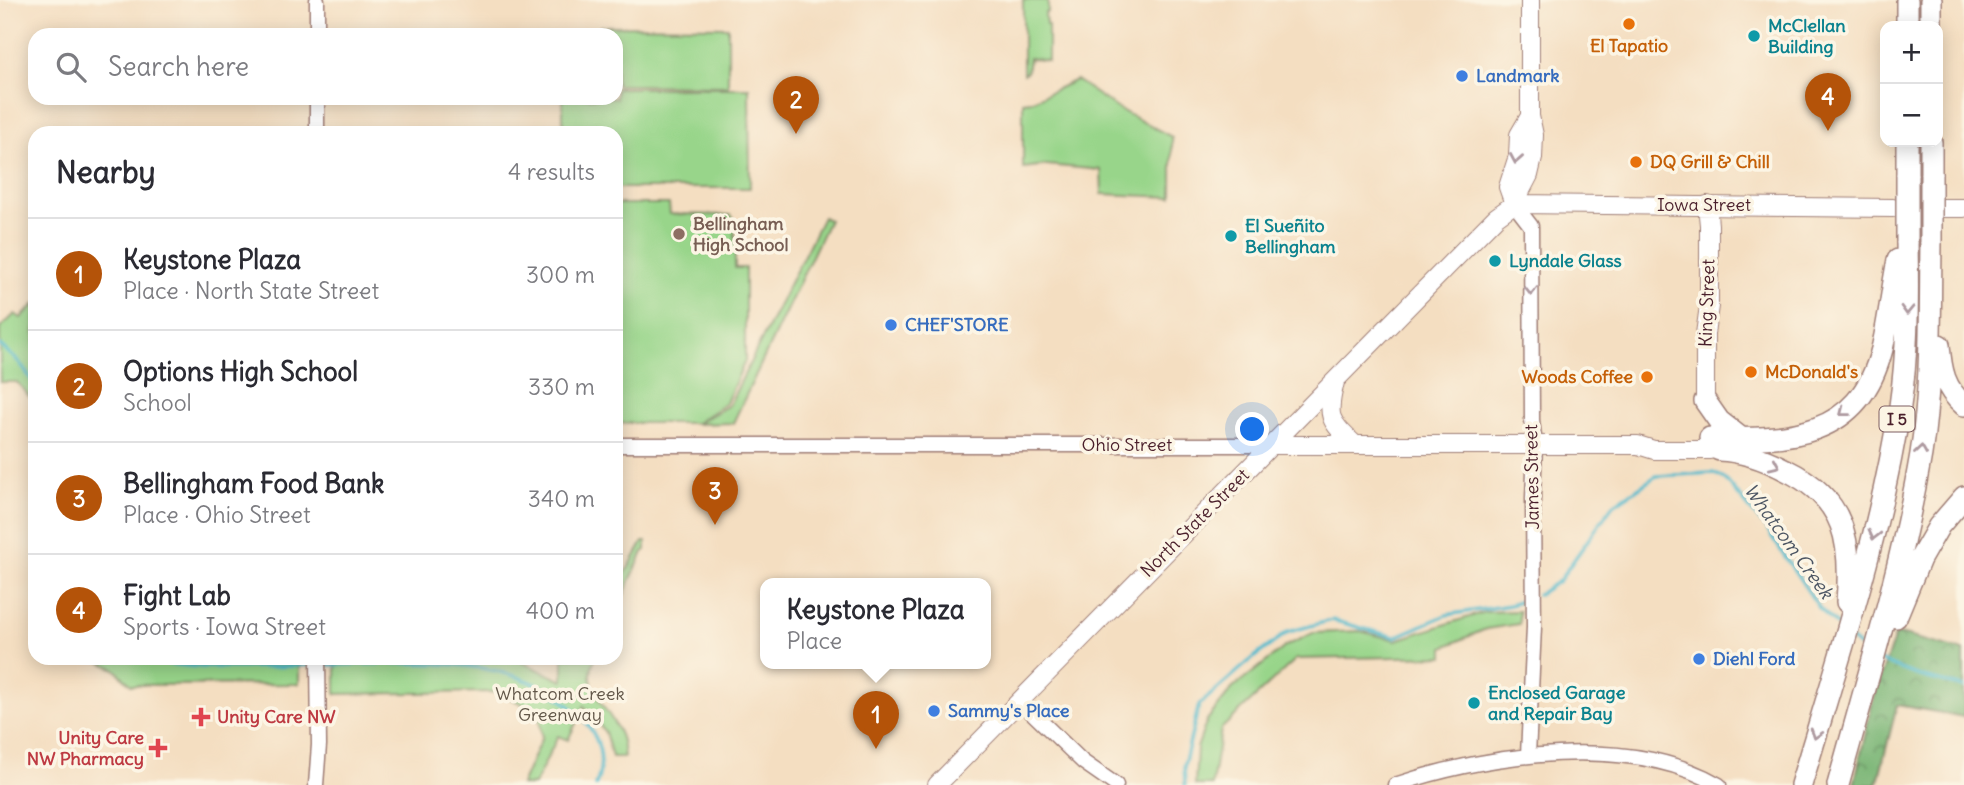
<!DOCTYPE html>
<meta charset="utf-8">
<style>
:root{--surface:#fff;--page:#f2f2f3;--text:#2b2b33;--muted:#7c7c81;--line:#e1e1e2;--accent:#b45309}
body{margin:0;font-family:Delius,sans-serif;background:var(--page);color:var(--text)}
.controls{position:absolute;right:21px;top:21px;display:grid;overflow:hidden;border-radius:14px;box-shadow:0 4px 18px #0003}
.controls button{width:63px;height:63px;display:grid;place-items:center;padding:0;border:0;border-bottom:2px solid var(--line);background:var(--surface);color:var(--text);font:35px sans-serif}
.you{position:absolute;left:1253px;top:430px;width:24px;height:24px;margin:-18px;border:5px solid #fff;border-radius:50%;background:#1a73e8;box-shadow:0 0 0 10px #1a73e833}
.badge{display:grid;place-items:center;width:46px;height:46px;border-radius:50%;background:var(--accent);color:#fff;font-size:23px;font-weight:700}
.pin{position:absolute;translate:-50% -58px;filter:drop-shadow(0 2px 4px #0008)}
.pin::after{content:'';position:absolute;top:37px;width:24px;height:21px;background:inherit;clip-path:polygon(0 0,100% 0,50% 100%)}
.popup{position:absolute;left:760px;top:578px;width:231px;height:91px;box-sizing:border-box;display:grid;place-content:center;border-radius:14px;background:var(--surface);filter:drop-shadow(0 2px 5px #0005);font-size:23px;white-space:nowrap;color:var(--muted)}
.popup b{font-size:26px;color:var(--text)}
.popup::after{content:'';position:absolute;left:50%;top:100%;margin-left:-14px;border:14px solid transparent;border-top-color:var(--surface)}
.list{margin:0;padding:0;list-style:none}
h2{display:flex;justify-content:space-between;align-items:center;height:91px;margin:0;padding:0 28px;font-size:30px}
h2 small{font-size:23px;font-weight:400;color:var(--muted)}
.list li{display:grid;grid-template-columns:46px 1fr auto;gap:21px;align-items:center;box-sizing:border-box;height:112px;padding:0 28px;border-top:2px solid var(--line)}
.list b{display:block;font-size:26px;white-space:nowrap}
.list p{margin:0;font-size:23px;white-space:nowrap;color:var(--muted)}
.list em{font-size:23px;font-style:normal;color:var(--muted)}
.icon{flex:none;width:38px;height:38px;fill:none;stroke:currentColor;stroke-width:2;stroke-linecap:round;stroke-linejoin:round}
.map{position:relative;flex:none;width:1964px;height:785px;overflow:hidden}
.search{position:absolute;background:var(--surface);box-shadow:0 4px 18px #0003;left:28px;top:28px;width:595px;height:77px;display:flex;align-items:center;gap:18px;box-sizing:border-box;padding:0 24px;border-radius:21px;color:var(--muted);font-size:26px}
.panel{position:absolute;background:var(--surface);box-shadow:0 4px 18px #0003;left:28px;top:126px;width:595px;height:539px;border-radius:21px}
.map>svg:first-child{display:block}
.green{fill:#98d58a;stroke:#717a5a;stroke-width:2}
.forest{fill:url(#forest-crowns);stroke:#626a50;stroke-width:2}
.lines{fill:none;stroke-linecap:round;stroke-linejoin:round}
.stream{stroke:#4fb9cc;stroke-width:3.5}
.minor-casing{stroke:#9f7e76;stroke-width:17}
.major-casing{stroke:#9f7e76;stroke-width:20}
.highway-casing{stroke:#9f7e76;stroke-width:24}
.minor{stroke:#fff;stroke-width:14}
.major{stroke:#fff;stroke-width:18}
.highway{stroke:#fff;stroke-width:21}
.highway-bridge-casing{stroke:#9f7e76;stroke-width:24;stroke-linecap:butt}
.highway-bridge{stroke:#fff;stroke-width:21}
.oneway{stroke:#ae9aa0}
.food-dot{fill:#e8710a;stroke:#fcf5e5;stroke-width:2.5}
.culture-dot{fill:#0f9aa8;stroke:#fcf5e5;stroke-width:2.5}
.shop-dot{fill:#3f7fe0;stroke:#fcf5e5;stroke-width:2.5}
.education-dot{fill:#8d6e63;stroke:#fcf5e5;stroke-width:2.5}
.health-dot{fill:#e0444e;stroke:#fcf5e5;stroke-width:2.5}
.labels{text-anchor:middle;stroke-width:7;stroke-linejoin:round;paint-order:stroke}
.shield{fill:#fcf5e5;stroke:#7f5f63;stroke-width:2}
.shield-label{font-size:16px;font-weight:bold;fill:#4a1f2b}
.culture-label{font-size:18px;font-weight:bold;fill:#0d838f;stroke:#fcf5e5;text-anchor:start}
.food-label{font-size:18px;font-weight:bold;fill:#c56008;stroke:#fcf5e5;text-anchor:start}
.shop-label{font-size:18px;font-weight:bold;fill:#366cbe;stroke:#fcf5e5;text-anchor:start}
.street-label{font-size:18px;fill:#4a1f2b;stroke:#fcf5e5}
.education-label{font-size:18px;font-weight:bold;fill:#785e54;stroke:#fcf5e5;text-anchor:start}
.park-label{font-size:18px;fill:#615648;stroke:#fcf5e5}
.health-label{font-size:18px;font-weight:bold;fill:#be3a42;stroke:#fcf5e5;text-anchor:start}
.water-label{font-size:19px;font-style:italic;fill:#4c5563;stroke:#fcf5e5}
</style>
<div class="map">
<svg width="1964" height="785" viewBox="0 0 1964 785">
<defs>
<pattern id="forest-crowns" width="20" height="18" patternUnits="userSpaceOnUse" patternTransform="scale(1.75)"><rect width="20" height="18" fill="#7ab676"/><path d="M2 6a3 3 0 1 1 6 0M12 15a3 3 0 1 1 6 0" fill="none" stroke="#669361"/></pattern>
</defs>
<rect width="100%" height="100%" fill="#fcf5e5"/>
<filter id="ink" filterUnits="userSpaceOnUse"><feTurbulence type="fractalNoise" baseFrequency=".0143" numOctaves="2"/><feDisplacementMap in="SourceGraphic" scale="14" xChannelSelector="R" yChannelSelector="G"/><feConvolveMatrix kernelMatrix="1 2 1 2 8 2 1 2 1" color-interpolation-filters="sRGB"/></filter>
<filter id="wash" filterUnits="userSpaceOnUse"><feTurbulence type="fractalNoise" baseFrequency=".00686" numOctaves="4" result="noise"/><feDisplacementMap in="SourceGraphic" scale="28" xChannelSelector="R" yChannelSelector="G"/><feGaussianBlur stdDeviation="1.57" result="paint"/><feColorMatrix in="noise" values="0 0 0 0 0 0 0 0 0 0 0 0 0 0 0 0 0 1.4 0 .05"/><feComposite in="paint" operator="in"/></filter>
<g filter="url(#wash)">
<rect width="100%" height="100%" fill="#f4dec1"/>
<path class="green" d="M1023,0h25v12l-3,1 1,12h2v36l-19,-3 -2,14 -4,2z
M600,26l128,1v59l-112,-1v-50h-16z
M1076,80l44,30 52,27v60l-70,-3 -1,-24 -55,-5 -23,3v-66l8,-1z
M616,88h133l1,100h-134v-55h-53v-35h53z
M616,204h53l1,10 61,1 4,6v47h10v93l-19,42 -30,20h-80z
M823,217l6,3 -96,203 -37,1 33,-19z
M35,304v99l-18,-21h-17v-54l15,-14 6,4z
M643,542h3v8l-3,2 -27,60v-40h10z
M1519,611v13l-33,5 -42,18v9l-148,3 -75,70 -9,56h-17l2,-37 10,-28 25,-31 54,-43 27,-13 47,-2 36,9 89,-28z
M93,658h206v26l-168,1 -16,-16z
M336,658h177l50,23v-23h32c-15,33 15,49 25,77 3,6 3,15 4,22h-12l-7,-25 -21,-26 -16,34 -10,-4 -24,49h-13l21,-48 -4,-26 -42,-19 -160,2z"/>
<path class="forest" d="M1896,633l68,18v66l-67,-12 -20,80h-23l20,-90z"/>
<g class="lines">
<path class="stream" d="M0,345l19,17 16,23
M1537,595l22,-14 53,-75 44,-30 57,-3 12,6 41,49 54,81 19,18
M1852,640l15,13
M141,658c51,14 120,9 172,7
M1880,660c26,14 55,20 84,27
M321,665c84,0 197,-17 260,52 19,20 25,42 15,68
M1185,785l-1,-20 15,-60 54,-47 35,-26 44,-12 63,17 51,-22 64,-10 20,-7"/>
</g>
</g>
<g filter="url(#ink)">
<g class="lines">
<g class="minor-casing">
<path id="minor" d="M317,35v-35
M317,133v-35
M1514,204l17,22 1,194 3,25 -2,53 1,129 -6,128
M616,445h656
M1020,701l63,61 33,23
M316,785l3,-40 -1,-87
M1395,785c93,-31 235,-52 324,0"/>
</g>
<g class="major-casing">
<path id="major" d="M1514,204l379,4
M1514,204l-6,-17 10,-31 1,-21 11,-19
M1940,208h24
M1335,382c-9,36 -6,38 20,63
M1705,401v-67l4,-28v-81l-2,-20
M1272,445h366l16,5h56
M937,785l559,-568 18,-13 15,-29 4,-17 1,-23 -4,-19v-116"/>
</g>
<g class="highway-casing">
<path id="highway" d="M1907,26v-26
M1931,26v-26
M1931,142v33
M1907,175v-33
M1939,345c2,25 5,43 25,60
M1705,401l14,20 23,18
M1710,438c77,2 149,2 172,-89 7,-29 10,-60 16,-89
M1719,450c24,1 46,9 67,20 60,29 66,72 61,132
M1896,617l24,-58 19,-33 25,-29
M1801,785c37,-125 79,-249 99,-379 8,-54 8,-110 7,-164
M1838,785c30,-109 64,-219 83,-331 11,-69 9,-142 10,-212"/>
</g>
<use href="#minor" class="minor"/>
<use href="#major" class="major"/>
<use href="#highway" class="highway"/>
<g class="highway-bridge-casing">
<path id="highway-bridge" d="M1907,175v67
M1931,242v-67"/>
</g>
<use href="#highway-bridge" class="highway-bridge"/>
</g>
<defs><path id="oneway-chevron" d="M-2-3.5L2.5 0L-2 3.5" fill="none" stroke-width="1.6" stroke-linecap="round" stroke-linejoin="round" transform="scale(1.75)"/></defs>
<g class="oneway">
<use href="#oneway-chevron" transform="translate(1516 159) rotate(100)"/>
<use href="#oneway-chevron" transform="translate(1531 291) rotate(90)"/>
<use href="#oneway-chevron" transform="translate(1907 310) rotate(92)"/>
<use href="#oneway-chevron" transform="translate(1844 412) rotate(142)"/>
<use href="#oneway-chevron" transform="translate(1921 450) rotate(-82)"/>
<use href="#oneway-chevron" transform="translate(1775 465) rotate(24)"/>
<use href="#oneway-chevron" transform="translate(1874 535) rotate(104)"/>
<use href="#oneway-chevron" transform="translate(1816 734) rotate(107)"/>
</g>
</g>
<g class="food-dot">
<circle cx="1629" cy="24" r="7"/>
<circle cx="1636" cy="162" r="7"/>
<circle cx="1751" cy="372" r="7"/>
<circle cx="1647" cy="377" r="7"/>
</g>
<g class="culture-dot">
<circle cx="1754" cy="36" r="7"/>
<circle cx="1231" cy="236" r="7"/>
<circle cx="1495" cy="261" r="7"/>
<circle cx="1474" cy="703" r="7"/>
</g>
<g class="shop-dot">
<circle cx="1462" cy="76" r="7"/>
<circle cx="891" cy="325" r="7"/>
<circle cx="1699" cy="659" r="7"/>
<circle cx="934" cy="711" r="7"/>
</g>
<circle class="education-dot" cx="679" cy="234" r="7"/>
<g class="health-dot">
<path d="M197.5 706.5h7v7h7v7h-7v7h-7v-7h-7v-7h7z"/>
<path d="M154.5 737.5h7v7h7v7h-7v7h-7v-7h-7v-7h7z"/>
</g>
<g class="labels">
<rect class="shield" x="1879.5" y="406.5" width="35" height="25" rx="5"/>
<g class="shield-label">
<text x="1897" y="425">I 5</text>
</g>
<g class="culture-label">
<text x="1768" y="32">McClellan<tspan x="1768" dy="21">Building</tspan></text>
<text x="1245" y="232">El Sueñito<tspan x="1245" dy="21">Bellingham</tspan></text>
<text x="1509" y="267">Lyndale Glass</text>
<text x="1488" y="699">Enclosed Garage<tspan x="1488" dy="21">and Repair Bay</tspan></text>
</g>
<g class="food-label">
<text x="1629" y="52" text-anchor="middle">El Tapatio</text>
<text x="1650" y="168">DQ Grill &amp; Chill</text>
<text x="1765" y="378">McDonald's</text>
<text x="1633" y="383" text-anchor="end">Woods Coffee</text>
</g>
<g class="shop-label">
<text x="1476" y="82">Landmark</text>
<text x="905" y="331">CHEF'STORE</text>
<text x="1713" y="665">Diehl Ford</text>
<text x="948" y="717">Sammy's Place</text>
</g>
<g class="street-label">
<text x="1704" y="211">Iowa Street</text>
<text transform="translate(1707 303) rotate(-88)" y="6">King Street</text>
<text x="1127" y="451">Ohio Street</text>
<text transform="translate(1532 477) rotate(-91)" y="6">James Street</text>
<text transform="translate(1195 523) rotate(-45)" y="6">North State Street</text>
</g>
<g class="education-label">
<text x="693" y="230">Bellingham<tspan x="693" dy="21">High School</tspan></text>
</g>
<g class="park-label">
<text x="560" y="700">Whatcom Creek<tspan x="560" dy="21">Greenway</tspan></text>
</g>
<g class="health-label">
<text x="217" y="723">Unity Care NW</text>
<text x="144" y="744" text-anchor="end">Unity Care<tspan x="144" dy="21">NW Pharmacy</tspan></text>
</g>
<g class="water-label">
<text transform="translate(1789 541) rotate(54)" y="7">Whatcom Creek</text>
</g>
</g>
</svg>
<div class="controls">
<button>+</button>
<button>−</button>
</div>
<div class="you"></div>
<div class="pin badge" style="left:876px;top:749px">1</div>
<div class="popup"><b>Keystone Plaza</b>Place</div>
<div class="pin badge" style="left:796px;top:134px">2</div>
<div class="pin badge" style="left:715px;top:525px">3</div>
<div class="pin badge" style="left:1828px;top:131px">4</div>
<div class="search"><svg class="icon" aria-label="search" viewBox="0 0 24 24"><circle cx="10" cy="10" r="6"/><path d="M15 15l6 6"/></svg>Search here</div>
<section class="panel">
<h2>Nearby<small>4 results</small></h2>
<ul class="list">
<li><span class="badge">1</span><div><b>Keystone Plaza</b><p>Place · North State Street</p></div><em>300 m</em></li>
<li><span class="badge">2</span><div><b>Options High School</b><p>School</p></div><em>330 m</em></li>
<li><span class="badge">3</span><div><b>Bellingham Food Bank</b><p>Place · Ohio Street</p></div><em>340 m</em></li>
<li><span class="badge">4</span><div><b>Fight Lab</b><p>Sports · Iowa Street</p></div><em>400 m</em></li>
</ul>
</section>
</div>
